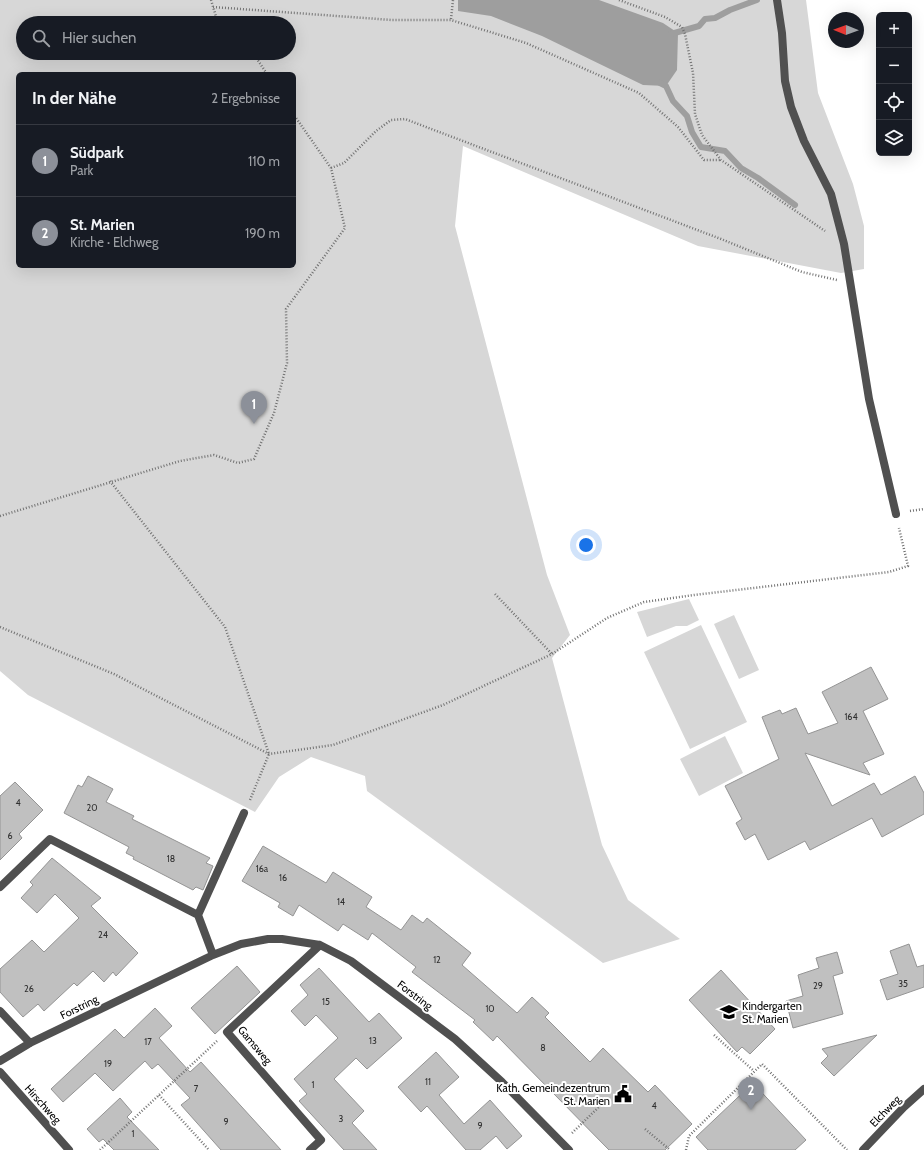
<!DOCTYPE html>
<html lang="de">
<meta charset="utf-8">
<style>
:root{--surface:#171b24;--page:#20242c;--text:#f1f3f6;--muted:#9ea1a6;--line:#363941;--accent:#8c9099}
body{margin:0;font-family:Cabin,sans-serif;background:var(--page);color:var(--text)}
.controls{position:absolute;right:12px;top:12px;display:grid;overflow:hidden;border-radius:6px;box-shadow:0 4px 16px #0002}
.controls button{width:36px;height:36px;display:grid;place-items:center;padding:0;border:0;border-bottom:1px solid var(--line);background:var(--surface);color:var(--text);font:20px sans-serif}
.compass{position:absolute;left:828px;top:12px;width:36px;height:36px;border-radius:50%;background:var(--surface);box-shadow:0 4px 16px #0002;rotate:271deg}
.you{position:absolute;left:586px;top:545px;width:14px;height:14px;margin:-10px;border:3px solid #fff;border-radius:50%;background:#1a73e8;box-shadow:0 0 0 6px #1a73e833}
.badge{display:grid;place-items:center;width:26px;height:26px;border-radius:50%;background:var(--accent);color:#fff;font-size:13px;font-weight:700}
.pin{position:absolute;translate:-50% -33px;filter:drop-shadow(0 1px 2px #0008)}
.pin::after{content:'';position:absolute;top:21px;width:14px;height:12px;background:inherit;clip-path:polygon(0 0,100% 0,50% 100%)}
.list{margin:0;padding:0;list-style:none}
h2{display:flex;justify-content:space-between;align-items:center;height:52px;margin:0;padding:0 16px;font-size:17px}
h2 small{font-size:13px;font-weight:400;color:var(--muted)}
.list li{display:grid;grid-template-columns:26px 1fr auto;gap:12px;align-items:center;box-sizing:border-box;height:72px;padding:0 16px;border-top:1px solid var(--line)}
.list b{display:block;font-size:15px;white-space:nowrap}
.list p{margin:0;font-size:13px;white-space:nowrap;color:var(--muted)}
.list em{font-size:13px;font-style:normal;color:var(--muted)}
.icon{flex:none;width:22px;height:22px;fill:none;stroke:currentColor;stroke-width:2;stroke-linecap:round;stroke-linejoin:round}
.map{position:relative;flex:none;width:924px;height:1150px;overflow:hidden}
.search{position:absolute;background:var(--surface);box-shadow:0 4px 16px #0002;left:16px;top:16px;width:280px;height:44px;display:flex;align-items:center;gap:10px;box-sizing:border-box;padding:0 14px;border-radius:22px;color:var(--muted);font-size:15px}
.panel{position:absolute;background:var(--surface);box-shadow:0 4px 16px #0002;left:16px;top:72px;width:280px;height:196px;border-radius:6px}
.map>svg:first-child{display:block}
.green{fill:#d7d7d7;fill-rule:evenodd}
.water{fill:#9e9e9e}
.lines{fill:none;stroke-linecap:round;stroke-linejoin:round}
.stream{stroke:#9e9e9e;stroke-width:6}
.building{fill:#c0c0c0;stroke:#949494}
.path{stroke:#727272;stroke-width:2.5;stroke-dasharray:1 2;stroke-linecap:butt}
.service{stroke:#505050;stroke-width:8}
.minor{stroke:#505050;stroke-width:8}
.labels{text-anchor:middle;stroke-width:4;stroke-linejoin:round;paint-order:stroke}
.number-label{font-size:9px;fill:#303030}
.street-label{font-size:11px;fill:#000;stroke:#fff}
.poi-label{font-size:11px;fill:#000;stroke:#fff;text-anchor:start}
</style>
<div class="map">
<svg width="924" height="1150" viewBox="0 0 924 1150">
<rect width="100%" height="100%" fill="#fff"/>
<path class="green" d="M0,0h806l12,93 35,91 11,42v43l-23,4 -143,-27 -235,-100 -8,80 92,349 23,60 -18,23 50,187 26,55 52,39 -77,24 -236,-172 -2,-15 -54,-19 -32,20 -24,35 -227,-117 -28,-24zM23,23h266v30h-266zM18,74h276v192h-276z
M689,599l10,21 -12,6h-11l-29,11 -10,-25z
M734,615l25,55 -20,9 -25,-55z
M701,625l46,97 -57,27 -46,-97z
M725,736l18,37 -44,23 -19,-37z"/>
<path class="water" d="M458,0h141l64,23 15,10 -1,37 -11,16 -23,-1 -101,-49 -51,-20 -33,-5z"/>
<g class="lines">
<path class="stream" d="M671,34l28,-8 6,-7 10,-1 15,-8 27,-10
M660,83l6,3 7,15 14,15 5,16 9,15 24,4 16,17 17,10 37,27"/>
</g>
<path class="building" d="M871,667l17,32 -25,12 21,43 -21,9 7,12 -65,-22 27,53 42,-23 7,12 34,-19 9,17v21l-42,23 -10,-19 -62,32 -5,-9 -37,19 -13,-26 -10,6 -9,-17 6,-4 -17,-33 54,-27 -17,-42 18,-7 2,4 14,-6 12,26 30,-11 -16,-31z
M88,776l25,13 -7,13 28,14 -2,3 78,39 -4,5 7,3 -10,24 -7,-3 -3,3 -60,-31 1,-2 -8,-4 3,-6 -65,-34 14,-28 4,2z
M15,782l28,28 -24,24 3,4 -22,22v-64z
M263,846l63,37 7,-11 39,25 -6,10 35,23 11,-15 11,8 4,-5 44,35 -9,12 55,48 15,-16 17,16 -4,4 45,45 13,-14 45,44 7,-7 37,39 -27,26h-56l-112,-114 -4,5 -20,-19 2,-2 -63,-48 4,-5 -44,-34 -4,7 -25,-16 -5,7 -39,-26 -6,11 -15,-9 2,-4 -38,-22z
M52,858l49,40 -10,8 47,47 -22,23 -3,-4 -9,10 -11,-11 -16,15 -3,-3 -30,28 -6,-7 -15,13 -23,-25v-23l32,-29 12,12 35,-34 -24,-24 -18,19 -16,-15 12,-13 -3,-3z
M909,944l8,23 7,-2v22l-37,13 -7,-20 18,-6 -8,-23z
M837,952l6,21 -10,3 10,38 -50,14 -7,-27 17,-5 -5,-21 21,-7 -3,-10z
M237,966l23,26 -45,42 -24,-26z
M319,968l50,54 10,-9 23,25 -35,31 -11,-11 -22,21 30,32 -12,12 25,27h-33l-45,-49 8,-7 -13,-15 44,-41 -22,-23 -11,11 -14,-15 17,-16 -8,-10z
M721,970l54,59 -25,25 -8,-7 -5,5 -48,-52z
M155,1008l17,18 -13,12 31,34 11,-10 80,88h-60l-40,-45 9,-7 -32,-34 -6,5 -7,-8 -32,30 -18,-18 -32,29 -12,-13 64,-60 9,9z
M877,1035l-43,41 -13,-13 7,-7 -6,-7z
M436,1052l23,25 -20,18 25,29 26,-24 32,36 -15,13 -11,-13 -16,14h-14l-39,-44 -6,6 -23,-25z
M753,1083l53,57 -11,10h-87l-12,-13z
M120,1098l12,14 -5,5 32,33h-45l-11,-11 -4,3 -12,-13z"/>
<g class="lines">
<path class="path" d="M211,0l7,23
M619,0l46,17 17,10 3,7 8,39 2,41 7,21 19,25 104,71
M213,7l179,13h59l75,23 113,50 39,34 26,33h17
M451,19l2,-19
M253,53l14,21
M331,168l13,-5 32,-32 15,-11 14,-1 316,120 81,33 35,8
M110,481l115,146 44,127 -19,46
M910,511l14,-2
M0,516l180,-55 34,-6 24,8 16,-4 20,-46 13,-50 -1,-54 59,-81 -14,-60 -37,-53
M495,594l57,60
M0,627l114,47 155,80 64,-9 110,-40 109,-51 55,-36 37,-16 50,-7 195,-23 19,-6 -9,-38
M714,1035l40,36
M159,1095l50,55
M645,1129l24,20 -1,1
M572,1133l33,-32
M100,1150l117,-109
M686,1150l3,-14 73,-72 85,86"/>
<path class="service" d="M777,0l5,33 3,48 6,26 13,34 27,53 13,50 25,155 27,115"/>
<path class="minor" d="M0,887l50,-48 148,76 15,40
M198,915l46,-102
M0,1011l30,32
M0,1061l30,-18 183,-88 28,-11 27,-5h14l38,6 31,16 104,78 47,43 67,68
M0,1072l69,78
M310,1150l11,-10 -94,-108 93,-87
M863,1150l41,-43 20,-18"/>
</g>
<defs>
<g id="school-bare" transform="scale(1.38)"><path d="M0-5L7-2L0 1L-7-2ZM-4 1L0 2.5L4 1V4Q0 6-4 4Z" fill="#000" stroke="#fff" stroke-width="2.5" paint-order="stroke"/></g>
<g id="civic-bare" transform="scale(1.38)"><path d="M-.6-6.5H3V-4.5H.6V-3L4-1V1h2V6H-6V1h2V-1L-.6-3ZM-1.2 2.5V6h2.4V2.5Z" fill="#000" stroke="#fff" stroke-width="2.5" paint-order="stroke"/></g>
</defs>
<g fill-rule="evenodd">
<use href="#school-bare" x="729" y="1012"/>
<use href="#civic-bare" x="623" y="1094"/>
</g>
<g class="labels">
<g class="number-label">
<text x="851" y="720">164</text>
<text x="18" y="806">4</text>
<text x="92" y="811">20</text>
<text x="10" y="839">6</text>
<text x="171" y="862">18</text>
<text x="262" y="872">16a</text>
<text x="283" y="881">16</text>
<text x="341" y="905">14</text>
<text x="103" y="938">24</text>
<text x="437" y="963">12</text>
<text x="903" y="987">35</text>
<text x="818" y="989">29</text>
<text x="29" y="992">26</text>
<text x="326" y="1005">15</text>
<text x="490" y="1012">10</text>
<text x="373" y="1044">13</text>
<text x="148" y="1045">17</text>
<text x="543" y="1051">8</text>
<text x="108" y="1067">19</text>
<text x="428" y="1085">11</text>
<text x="313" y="1088">1</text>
<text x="196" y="1092">7</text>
<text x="654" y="1109">4</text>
<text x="341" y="1122">3</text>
<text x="226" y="1125">9</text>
<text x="480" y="1129">9</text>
<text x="133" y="1137">1</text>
</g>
<g class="street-label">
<text transform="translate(415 995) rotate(37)" y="4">Forstring</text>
<text transform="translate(79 1007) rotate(-26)" y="4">Forstring</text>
<text transform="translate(255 1045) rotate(50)" y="4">Gamsweg</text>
<text transform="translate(43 1104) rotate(48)" y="4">Hirschweg</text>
<text transform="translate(885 1111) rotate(-46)" y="4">Elchweg</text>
</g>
<g class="poi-label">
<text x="742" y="1010">Kindergarten<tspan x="742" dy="13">St. Marien</tspan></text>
<text x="610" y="1092" text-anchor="end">Kath. Gemeindezentrum<tspan x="610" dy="13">St. Marien</tspan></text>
</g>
</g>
</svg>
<div class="controls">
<button>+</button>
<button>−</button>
<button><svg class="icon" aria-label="locate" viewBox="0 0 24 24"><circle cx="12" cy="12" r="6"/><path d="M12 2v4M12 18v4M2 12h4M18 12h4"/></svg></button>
<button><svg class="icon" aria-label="layers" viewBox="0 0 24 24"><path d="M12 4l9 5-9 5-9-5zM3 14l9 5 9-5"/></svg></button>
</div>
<svg class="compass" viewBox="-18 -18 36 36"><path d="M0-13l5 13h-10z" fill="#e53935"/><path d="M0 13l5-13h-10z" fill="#9ea1a6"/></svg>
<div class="you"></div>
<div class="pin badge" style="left:254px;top:424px">1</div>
<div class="pin badge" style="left:751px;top:1110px">2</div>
<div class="search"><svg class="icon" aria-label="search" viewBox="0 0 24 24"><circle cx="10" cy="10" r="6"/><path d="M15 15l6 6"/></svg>Hier suchen</div>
<section class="panel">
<h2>In der Nähe<small>2 Ergebnisse</small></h2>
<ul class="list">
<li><span class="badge">1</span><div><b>Südpark</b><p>Park</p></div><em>110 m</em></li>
<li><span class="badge">2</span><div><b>St. Marien</b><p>Kirche · Elchweg</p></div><em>190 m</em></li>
</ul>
</section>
</div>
